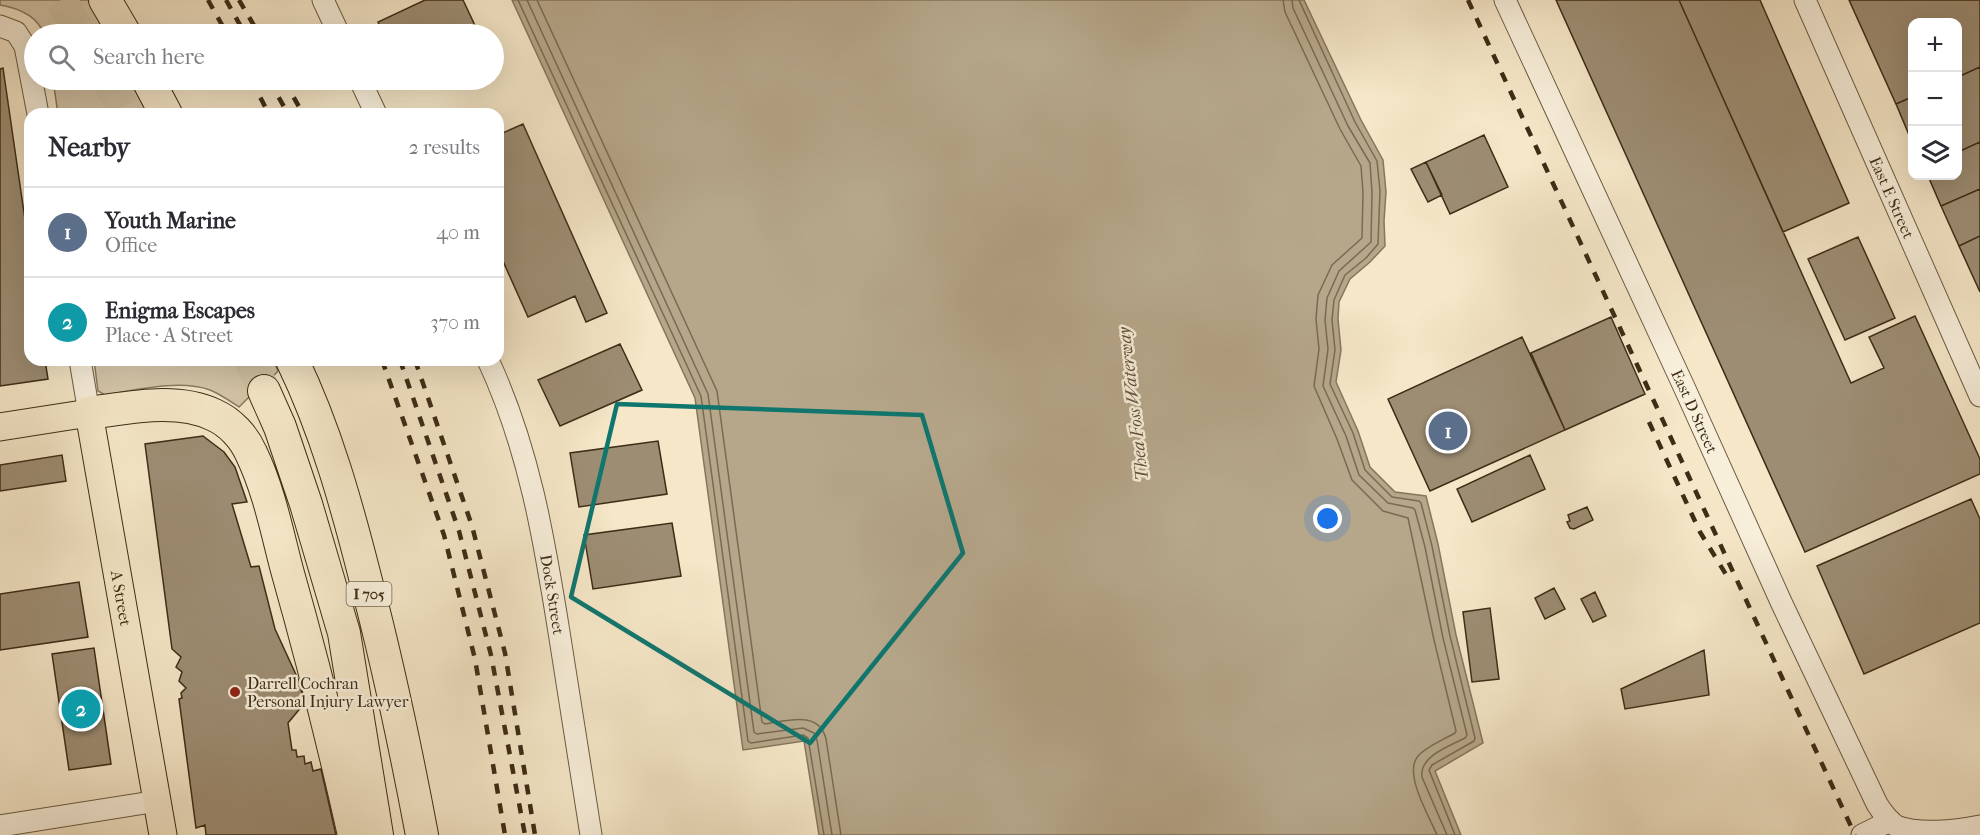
<!DOCTYPE html>
<meta charset="utf-8">
<style>
:root{--surface:#fff;--page:#f2f2f3;--text:#2b2b33;--muted:#7c7c81;--line:#e1e1e2;--accent:#8f2418}
body{margin:0;font-family:"IM FELL French Canon",serif;background:var(--page);color:var(--text)}
.controls{position:absolute;right:18px;top:18px;display:grid;overflow:hidden;border-radius:12px;box-shadow:0 6px 24px #0002}
.controls button{width:54px;height:54px;display:grid;place-items:center;padding:0;border:0;border-bottom:2px solid var(--line);background:var(--surface);color:var(--text);font:30px sans-serif}
.you{position:absolute;left:1328px;top:519px;width:21px;height:21px;margin:-15px;border:4px solid #fff;border-radius:50%;background:#1a73e8;box-shadow:0 0 0 9px #1a73e833}
.badge{display:grid;place-items:center;width:39px;height:39px;border-radius:50%;background:var(--accent);color:#fff;font-size:20px;font-weight:700}
.pin{position:absolute;translate:-50% -50%;border:3px solid #fff;box-shadow:0 2px 6px #0006}
.list{margin:0;padding:0;list-style:none}
h2{display:flex;justify-content:space-between;align-items:center;height:78px;margin:0;padding:0 24px;font-size:26px}
h2 small{font-size:20px;font-weight:400;color:var(--muted)}
.list li{display:grid;grid-template-columns:39px 1fr auto;gap:18px;align-items:center;box-sizing:border-box;height:90px;padding:0 24px;border-top:2px solid var(--line)}
.list b{display:block;font-size:22px;white-space:nowrap}
.list p{margin:0;font-size:20px;white-space:nowrap;color:var(--muted)}
.list em{font-size:20px;font-style:normal;color:var(--muted)}
.icon{flex:none;width:33px;height:33px;fill:none;stroke:currentColor;stroke-width:2;stroke-linecap:round;stroke-linejoin:round}
.map{position:relative;flex:none;width:1980px;height:835px;overflow:hidden}
.search{position:absolute;background:var(--surface);box-shadow:0 6px 24px #0002;left:24px;top:24px;width:480px;height:66px;display:flex;align-items:center;gap:15px;box-sizing:border-box;padding:0 21px;border-radius:33px;color:var(--muted);font-size:22px}
.panel{position:absolute;background:var(--surface);box-shadow:0 6px 24px #0002;left:24px;top:108px;width:480px;height:258px;border-radius:18px}
.map>svg:first-child{display:block}
.green{fill:#d6c7aa;stroke:#8a7a60;stroke-width:1.5}
.water{fill:#b6a78b;stroke:#86765c;stroke-width:1.5}
.lines{fill:none;stroke-linecap:round;stroke-linejoin:round}
.shore{stroke:#7a6a50;stroke-width:1.5}
.building{fill:#9d8d73;stroke:#3d2c16;stroke-width:1.5}
.highway-tunnel{stroke:#d0c2a4;stroke-width:32;stroke-dasharray:32 16;stroke-linecap:butt}
.minor-casing{stroke:#6b5b42;stroke-width:23}
.major-casing{stroke:#3d2c16;stroke-width:29}
.highway-casing{stroke:#3d2c16;stroke-width:34}
.minor{stroke:#f8efdb;stroke-width:21}
.major{stroke:#f5e7c8;stroke-width:27}
.highway{stroke:#f5e7c8;stroke-width:32}
.rail{stroke:#3d2c16;stroke-width:4.5;stroke-dasharray:10 10;stroke-linecap:butt}
.marked{fill:none;stroke:#0f766e;stroke-width:4.5;stroke-linejoin:round}
.poi-dot{fill:#8f2418;stroke:#f8efdb;stroke-width:2}
.labels{text-anchor:middle;stroke-width:5;stroke-linejoin:round;paint-order:stroke}
.shield{fill:#f8efdb;stroke:#756651;stroke-width:1.5}
.shield-label{font-size:15px;font-weight:bold;fill:#3d2c16}
.street-label{font-size:16px;fill:#3d2c16;stroke:#f8efdb}
.poi-label{font-size:16px;fill:#3d2c16;stroke:#f8efdb;text-anchor:start}
.water-label{font-size:18px;font-style:italic;fill:#615139;stroke:#f8efdb}
</style>
<div class="map">
<svg width="1980" height="835" viewBox="0 0 1980 835">
<rect width="100%" height="100%" fill="#f5e7c8"/>
<filter id="stains"><feTurbulence type="fractalNoise" baseFrequency=".00333" numOctaves="4"/><feColorMatrix values="0 0 0 0 .2 0 0 0 0 .09 0 0 0 0 .02 0 0 0 .5 -.17"/></filter>
<radialGradient id="worn" r=".72"><stop offset=".6" stop-color="#630" stop-opacity="0"/><stop offset="1" stop-color="#630" stop-opacity=".3"/></radialGradient>
<path class="green" d="M0,0h88l20,34h-64c-7,-18 -26,-26 -44,-29z
M53,80h81l20,34h-96z
M94,360h179l5,11 -21,22 -2,-2 -16,16c-9,-6 -19,-13 -29,-17 -30,-11 -74,0 -105,5l-7,-4z"/>
<path class="water" d="M512,0h792l57,120 22,40 3,32 -2,29 1,25 -15,16 -20,17 -11,23 -1,17 3,31 -5,32 22,49 12,36 25,25 31,4 12,48 18,91 27,108 -48,28 26,64h-642l-15,-94 -61,9 -48,-352z"/>
<g class="lines">
<path class="shore" d="M518,0l183,396 47,345 3,2 52,-8 5,3 16,97
M527,0l181,394 46,338 3,2 46,-6 11,5 3,7 15,95
M537,0l180,391 45,331 3,2c22,-3 54,-14 61,15l15,96
M1283,0l2,12 55,117 21,37 2,26 -1,46 -30,27 -14,30 -2,24 3,30 -5,37 23,53 15,41 31,31 25,7 26,122 22,91 -1,2c-12,7 -28,13 -37,23 -15,17 11,60 19,79
M1292,0l1,8 55,118 22,37 2,29 -1,50 -32,29 -12,27 -2,22 3,29 -5,37 23,50 13,39 29,28 25,5 2,2 10,37 18,91 24,97 -2,3c-15,8 -46,18 -43,39l25,58
M1299,0l56,122 22,39 3,30 -2,53 -12,14 -21,17 -11,25 -2,20 3,30 -5,34 23,49 12,37 27,27 27,4 2,2 11,43 18,90 25,102 -1,3 -42,24 -3,5 26,65"/>
</g>
<path class="building" d="M425,0h38l16,34h-95l-6,-12z
M1556,0h123l172,383 33,-15 -15,-31 46,-21 65,143v15l-175,78z
M1679,0h81l89,203 -66,29z
M1849,0h131v67l-22,10v-55h-46v75l-16,7z
M1980,67v75l-22,10v-75z
M3,68l27,186v106h15l3,19 -48,7v-317z
M1912,97v45l-16,-38z
M523,124l84,189 -21,9 -11,-26 -47,21 -30,-67v-115z
M1484,135l24,52 -58,27 -24,-52z
M1980,142v47l-39,17 -13,-30h30v-24z
M1426,162l16,33 -14,7 -17,-33z
M1980,189v47l-21,10 -18,-40z
M1980,236v56l-21,-46z
M1858,237l37,81 -50,22 -37,-81z
M1611,317l34,77 -80,36 -34,-77z
M1522,337l43,93 -135,61 -42,-92z
M620,344l22,46 -82,36 -22,-46z
M203,436l21,16 11,15 12,35 -15,2 19,63 8,-1 16,63 23,50 5,17 4,4 -19,23 4,27h4l1,7 7,-1 1,8 6,-2 2,9 8,-2 15,66h-130l-1,-10 -9,3 -17,-129 3,-1 -1,-5 5,-5 -7,-7 3,-9 -6,-5 5,-10 -9,-8 -27,-205z
M658,441l9,53 -88,13 -9,-54z
M62,455l4,26 -66,10v-26z
M1530,455l15,34 -73,33 -15,-33z
M1971,499l9,20v104l-116,51 -47,-108z
M1587,507l6,13 -19,9 -4,-1 -3,-6 3,-1 -2,-6z
M672,523l9,53 -88,13 -9,-54z
M79,582l9,55 -88,13v-56z
M1554,588l11,21 -20,10 -10,-21z
M1595,592l11,24 -13,6 -12,-23z
M1490,608l9,71 -27,3 -9,-70z
M94,648l17,116 -42,6 -17,-116z
M1704,650l5,45 -84,14 -4,-20z"/>
<g class="lines">
<path class="highway-tunnel" d="M61,0l20,34
M107,80l20,34
M250,360l14,31"/>
<g class="minor-casing">
<g id="minor">
<path d="M323,0l16,34"/>
<path id="s1" d="M1505,0l180,389 97,215 95,200c5,8 11,16 19,22 23,9 59,5 84,0"/>
<path id="s2" d="M1805,0l175,396"/>
<path d="M0,26l16,6 9,14 13,68"/>
<path d="M360,80l16,34"/>
<path d="M80,360l9,53"/>
<path id="s3" d="M488,360c41,88 56,178 71,272 11,68 21,136 32,203"/>
<path d="M0,826l158,-25"/>
<path d="M1862,835l28,-14"/>
</g>
</g>
<g class="major-casing">
<g id="major">
<path id="s4" d="M0,427l89,-14 74,422"/>
</g>
</g>
<g class="highway-casing">
<path id="highway" d="M105,0l20,34
M148,80l18,34
M292,360c34,70 55,146 74,221 22,84 40,169 56,254
M264,391l16,36 26,77 38,129 33,202
M89,413c40,-5 87,-16 125,2 16,7 30,22 37,38 18,37 26,79 36,117 25,88 47,176 67,265"/>
</g>
<use href="#minor" class="minor"/>
<use href="#major" class="major"/>
<use href="#highway" class="highway"/>
<path class="rail" d="M208,0l19,34
M226,0l19,34
M239,0l20,34
M1468,0l387,835
M251,80l18,34
M269,80l19,34
M284,80l19,34
M382,360l62,175 31,124 30,176
M400,360l59,171 32,124 34,180
M415,360l57,166 33,127 30,182
M1649,422l51,110 30,49"/>
</g>
<path class="marked" d="M617,404l305,11 41,138 -153,190 -239,-146z"/>
<circle class="poi-dot" cx="235" cy="692" r="6"/>
<g class="labels">
<rect class="shield" x="346.5" y="582" width="45" height="24" rx="4.5"/>
<g class="shield-label">
<text x="369" y="599">I 705</text>
</g>
<g class="street-label">
<text dy="6" stroke="none"><textPath href="#s2" startOffset="216">East E Street</textPath></text>
<text dy="6" stroke="none"><textPath href="#s1" startOffset="453">East D Street</textPath></text>
<text dy="6" stroke="none"><textPath href="#s3" startOffset="244">Dock Street</textPath></text>
<text dy="6" stroke="none"><textPath href="#s4" startOffset="278">A Street</textPath></text>
</g>
<g class="poi-label">
<text x="247" y="689">Darrell Cochran<tspan x="247" dy="18">Personal Injury Lawyer</tspan></text>
</g>
<g class="water-label">
<text transform="translate(1133 404) rotate(-97)" y="6">Thea Foss Waterway</text>
</g>
</g>
<rect width="100%" height="100%" filter="url(#stains)"/>
<rect width="100%" height="100%" fill="url(#worn)"/>
</svg>
<div class="controls">
<button>+</button>
<button>−</button>
<button><svg class="icon" aria-label="layers" viewBox="0 0 24 24"><path d="M12 4l9 5-9 5-9-5zM3 14l9 5 9-5"/></svg></button>
</div>
<div class="you"></div>
<div class="pin badge" style="left:1448px;top:431px;background:#5c6f8a">1</div>
<div class="pin badge" style="left:81px;top:709px;background:#0f9aa8">2</div>
<div class="search"><svg class="icon" aria-label="search" viewBox="0 0 24 24"><circle cx="10" cy="10" r="6"/><path d="M15 15l6 6"/></svg>Search here</div>
<section class="panel">
<h2>Nearby<small>2 results</small></h2>
<ul class="list">
<li><span class="badge" style="background:#5c6f8a">1</span><div><b>Youth Marine</b><p>Office</p></div><em>40 m</em></li>
<li><span class="badge" style="background:#0f9aa8">2</span><div><b>Enigma Escapes</b><p>Place · A Street</p></div><em>370 m</em></li>
</ul>
</section>
</div>
